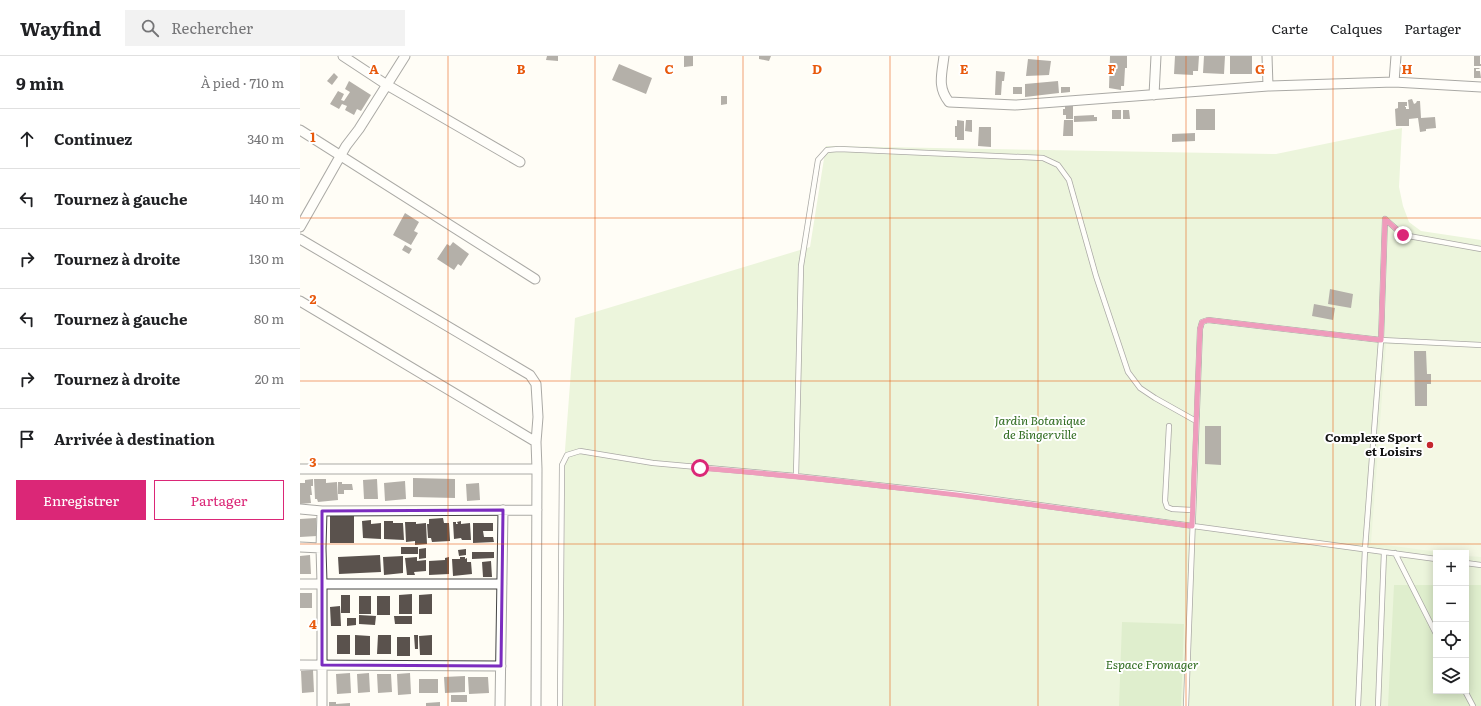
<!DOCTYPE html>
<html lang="fr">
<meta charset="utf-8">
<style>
:root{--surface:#fff;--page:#f2f2f2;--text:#202124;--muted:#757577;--line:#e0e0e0;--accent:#db2777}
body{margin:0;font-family:Literata,serif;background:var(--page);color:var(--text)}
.controls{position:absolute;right:12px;bottom:12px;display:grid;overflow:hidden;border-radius:0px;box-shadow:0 2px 10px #0003}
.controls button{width:36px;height:36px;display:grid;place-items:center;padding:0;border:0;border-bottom:1px solid var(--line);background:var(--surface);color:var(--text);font:20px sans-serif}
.stop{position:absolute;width:12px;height:12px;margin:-9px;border:3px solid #db2777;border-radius:50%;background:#fff}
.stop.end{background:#db2777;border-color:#fff;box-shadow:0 1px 4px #0008}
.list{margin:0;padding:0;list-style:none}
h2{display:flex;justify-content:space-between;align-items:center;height:52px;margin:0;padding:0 16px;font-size:17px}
h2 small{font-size:13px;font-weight:400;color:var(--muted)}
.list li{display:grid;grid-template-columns:26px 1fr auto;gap:12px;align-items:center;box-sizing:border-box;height:60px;padding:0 16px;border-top:1px solid var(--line)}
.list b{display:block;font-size:15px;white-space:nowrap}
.list em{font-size:13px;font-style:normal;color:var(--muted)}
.actions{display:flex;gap:8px;padding:12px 16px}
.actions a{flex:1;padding:9px 0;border:1px solid var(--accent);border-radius:0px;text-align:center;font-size:14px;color:var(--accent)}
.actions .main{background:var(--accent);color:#fff}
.icon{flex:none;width:22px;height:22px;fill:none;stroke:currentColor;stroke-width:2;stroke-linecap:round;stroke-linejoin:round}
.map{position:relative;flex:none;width:1181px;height:650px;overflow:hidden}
header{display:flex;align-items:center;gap:24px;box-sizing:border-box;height:56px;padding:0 20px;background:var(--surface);border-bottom:1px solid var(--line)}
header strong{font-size:19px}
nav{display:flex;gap:22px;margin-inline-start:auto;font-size:14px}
.search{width:280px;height:36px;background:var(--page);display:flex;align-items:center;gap:10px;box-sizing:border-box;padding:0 14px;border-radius:0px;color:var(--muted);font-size:15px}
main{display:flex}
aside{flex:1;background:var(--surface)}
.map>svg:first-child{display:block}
.green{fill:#d5ebbd;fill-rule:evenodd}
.forest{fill:#b9dc9c}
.pitch{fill:#e6f2cf}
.building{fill:#5a524d}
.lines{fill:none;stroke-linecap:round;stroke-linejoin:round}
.service-casing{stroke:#444;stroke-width:6}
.minor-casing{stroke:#444;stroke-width:11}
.service{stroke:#fff;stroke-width:4.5}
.minor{stroke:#fff;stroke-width:9}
.route{stroke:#db2777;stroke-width:5}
.marked{fill:none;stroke:#7b2cbf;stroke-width:3;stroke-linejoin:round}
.grid{fill:none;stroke:#e8590c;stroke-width:1;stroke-opacity:0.55}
.poi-dot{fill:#c4262e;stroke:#fff;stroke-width:1.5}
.labels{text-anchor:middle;stroke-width:4;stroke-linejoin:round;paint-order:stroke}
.park-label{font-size:12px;font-style:italic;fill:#2f6b1f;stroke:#fff}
.poi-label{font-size:12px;font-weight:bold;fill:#111;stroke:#fff;text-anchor:end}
.grid-label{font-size:13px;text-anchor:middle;font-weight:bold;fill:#e8590c;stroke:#fff;stroke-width:4;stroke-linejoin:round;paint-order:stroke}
</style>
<header>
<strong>Wayfind</strong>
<div class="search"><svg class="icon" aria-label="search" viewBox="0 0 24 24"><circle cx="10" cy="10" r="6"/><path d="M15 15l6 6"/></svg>Rechercher</div>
<nav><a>Carte</a><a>Calques</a><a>Partager</a></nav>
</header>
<main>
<aside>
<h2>9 min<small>À pied · 710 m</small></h2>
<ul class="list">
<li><svg class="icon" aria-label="ahead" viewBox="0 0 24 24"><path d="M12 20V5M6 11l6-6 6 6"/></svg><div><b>Continuez</b></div><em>340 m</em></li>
<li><svg class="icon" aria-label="left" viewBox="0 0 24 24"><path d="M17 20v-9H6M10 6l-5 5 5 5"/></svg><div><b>Tournez à gauche</b></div><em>140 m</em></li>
<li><svg class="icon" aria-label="right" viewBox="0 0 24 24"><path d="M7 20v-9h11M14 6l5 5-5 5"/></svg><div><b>Tournez à droite</b></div><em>130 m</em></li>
<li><svg class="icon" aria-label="left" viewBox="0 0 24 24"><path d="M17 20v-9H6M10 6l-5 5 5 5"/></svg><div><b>Tournez à gauche</b></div><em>80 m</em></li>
<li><svg class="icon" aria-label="right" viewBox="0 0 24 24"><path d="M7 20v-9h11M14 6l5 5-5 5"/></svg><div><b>Tournez à droite</b></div><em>20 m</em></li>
<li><svg class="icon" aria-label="arrive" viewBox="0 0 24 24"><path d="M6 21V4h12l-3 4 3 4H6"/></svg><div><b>Arrivée à destination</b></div></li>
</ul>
<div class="actions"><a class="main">Enregistrer</a><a>Partager</a></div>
</aside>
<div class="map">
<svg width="1181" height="650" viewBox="0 0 1181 650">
<rect width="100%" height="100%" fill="#fffdf5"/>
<path class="green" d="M1102,72l-3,59 4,19 6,16 12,9 60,9v466h-918l2,-256 10,-132 235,-71 16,-101 450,8zM1136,497h30v138h-30z"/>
<path class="forest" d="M1094,529h42v106h30v-106h15v121h-93z
M822,566l62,2 -3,82h-62z"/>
<path class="pitch" d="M1086,288l95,3v210l-15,-1v-3h-20l-75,-10z"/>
<path class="building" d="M247,0h11v5l-12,-1z
M384,0h9v10l-9,1z
M459,0h12l-2,5 -10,-2z
M810,0h17v12h-2l-1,18h-3v4l-12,-2z
M875,0h24l-1,15h-5v4l-19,-1z
M904,0h21l-1,18 -21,-1z
M930,0h22v18h-22z
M1174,0h6v8h1v2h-7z
M728,3l23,2 -2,14 -23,1z
M319,8l33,14 -6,16 -34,-14z
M1174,12h6l-1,1h-3v2h4l1,7h-7z
M696,15l9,1 -1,9h-2l-1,14h-6z
M34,17l4,4 -6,8 -5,-4z
M49,25l22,14 -10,16 -4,-2 -3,6 -9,-5 2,-4 -5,-2 -3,5 -9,-5 8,-13 6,3 -3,6 3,1 6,-9 -5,-3z
M758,25l1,12 -34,4v-13z
M713,31h9v7h-9z
M761,31h9v5l-9,1z
M421,40h6v8l-6,1z
M1112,43l2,5 2,-1 1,-2h3l1,17 14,-1 1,11 -10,1v2l-6,1 -2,-14 -9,1v7h-13l-1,-17 3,-1v-6h9v4h-2v1h1v2h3l-1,-9z
M765,47l8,1v15h-7v-4h-3v-6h2z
M896,53h19v21h-19z
M812,54h9v9h-9z
M823,54h6l1,9h-7z
M794,59v2h3v4l-23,1v-6z
M657,64l7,1v19h-7v-3h-2v-11h2z
M666,64h6v12l-7,-1z
M764,64h9v16h-10z
M679,71h12v20l-13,-1z
M895,77v8l-23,1v-8z
M105,157l14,9 -5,9 4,2 -7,12 -18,-10z
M153,186l16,12 -8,12 -3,-2 -4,6 -17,-11 10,-15 3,2z
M105,189l7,4 -3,5 -7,-4z
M1030,233l23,5 -2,14 -23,-4z
M1014,248l21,4 -2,12 -21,-4z
M1114,295h12l1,23h4v10h-4v22h-12z
M905,370h16v39l-16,-1z
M113,422l42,1v19l-42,-1z
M13,423v7h-2l1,9h-2l1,8 -11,1v-21h5v-3z
M14,423h12v4l11,-1 1,18 -20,2 -1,-3h-2z
M77,423l1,20h-14l-1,-19z
M105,425l1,18 -21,2 -1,-18z
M38,426h4v2h10l1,6h-9v4h-6z
M179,427l1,17 -13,1 -1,-17z
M30,459h24v28h-24z
M16,462l1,18 -17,1v-18z
M143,462l1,5h5l1,18 -18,1 -1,-4h-3l-1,-14h2v-5z
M71,464v4l10,-1v16l-18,-1 -1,-17z
M84,465h9v2h10l1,17 -20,-1z
M161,465v3l9,-1 1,17h-9l-1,-2 -7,1 -1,-17h3v2h2l-1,-2z
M105,466h11v2l10,-1 1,21 -12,1v-4l-9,1z
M173,467h20v8h-10l1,6h9l1,5 -21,1z
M101,491h17v7h-17z
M126,492v10l-7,1v-10z
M166,493v6l-7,1 -1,-6z
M172,496h22v6l-22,1z
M10,499l1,19h-11v-18z
M80,499l1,17 -42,2 -1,-17z
M103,500v17l-19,2 -1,-18z
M117,501v4l9,-1v11l-12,1 1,3h-8l-2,-17z
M149,501v17l-20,1v-14l16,-1v-2z
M160,501h5v2l2,-1v4h4l1,12 -19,2 -1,-17h8z
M191,505l1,16h-9l-1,-15z
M0,537h12v15h-12z
M112,538v20h-13v-19z
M132,538v20h-13v-19z
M41,539h9v18h-9z
M59,540h12v18h-12z
M77,540h13v19h-13z
M40,550l1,20h-10l-1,-19z
M59,559l17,1 -1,9 -16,-1z
M94,560h18v8h-17z
M47,562h9v7l-9,1z
M37,579h13v19h-13z
M55,579l15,1v19h-15z
M78,579h13v19h-14z
M114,579h4v14h-3z
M132,579v20h-12l-1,-19z
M97,581h13v19h-13z
M13,614l1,22 -12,1 -1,-22z
M50,617l1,20 -14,1 -1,-20z
M69,617l1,19 -12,1 -1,-19z
M110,617l1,21 -13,1 -1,-21z
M77,618h14l1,18 -14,1z
M165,620v16l-20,1 -1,-16z
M168,621h20l1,16 -20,1z
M119,623h19v14h-19z
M151,639h16v7h-16z
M29,646h7v2l14,-1v3h-21z
M140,646v4h-14v-3z"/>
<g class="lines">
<g class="service-casing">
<path id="service" d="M1085,163l18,16 78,14
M869,370l-4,75 2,6 5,2 20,1
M496,420l5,-210 17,-106 9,-10 12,-1 204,9 15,7 11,15 27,96 32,96 12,16 15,10 41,23
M1095,497l41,81
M1166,507l15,2
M1165,635l8,15
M260,650l2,-241 5,-10 13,-4 73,12 143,13 162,18 478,65
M886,650l14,-377 2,-7 6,-2 173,20 100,5
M1058,650l7,-157 16,-209 4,-121
M1078,650l6,-154"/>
</g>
<g class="minor-casing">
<path id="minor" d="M43,0l44,29 133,77
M644,0c-2,18 -7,31 5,46l66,3 253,-19 126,-4 87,5
M967,0l1,30
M1094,26l2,-26
M854,39l2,-39
M0,74l235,149
M0,171l46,-81 13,-17 46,-73
M0,183l230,136 6,9 2,33 -2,25 1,27 -1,237
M0,245l236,141
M0,413h237
M0,453l22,2 215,-1
M22,455l-1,37 1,35v123
M0,491l21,1
M0,528h202
M0,609l201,1
M200,650l3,-196"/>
</g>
<use href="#service" class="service"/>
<use href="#minor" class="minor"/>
</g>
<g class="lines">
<path class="route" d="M400,412c164,13 328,36 492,58l8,-197 2,-7 6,-2 173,20 4,-121 18,16"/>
</g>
<path d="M0 0H1181V650H0ZM203,454l-2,156 -179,-1v-154z" fill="#fffdf5" fill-opacity=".55" fill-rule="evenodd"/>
<path class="marked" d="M203,454l-2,156 -179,-1v-154z"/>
<path class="grid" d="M148,0v650M295,0v650M443,0v650M590,0v650M738,0v650M886,0v650M1033,0v650M0,162h1181M0,325h1181M0,488h1181"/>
<circle class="poi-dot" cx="1130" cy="389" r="4"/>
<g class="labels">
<g class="park-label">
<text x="740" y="369">Jardin Botanique<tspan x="740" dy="14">de Bingerville</tspan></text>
<text x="852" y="613">Espace Fromager</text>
</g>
<g class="poi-label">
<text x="1122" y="386">Complexe Sport<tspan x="1122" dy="14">et Loisirs</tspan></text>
</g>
</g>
<g class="grid-label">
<text x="74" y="18">A</text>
<text x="221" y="18">B</text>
<text x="369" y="18">C</text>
<text x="517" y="18">D</text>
<text x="664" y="18">E</text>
<text x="812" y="18">F</text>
<text x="960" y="18">G</text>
<text x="1107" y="18">H</text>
<text x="13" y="86">1</text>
<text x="13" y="248">2</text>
<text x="13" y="411">3</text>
<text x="13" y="573">4</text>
</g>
</svg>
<div class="controls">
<button>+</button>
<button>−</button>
<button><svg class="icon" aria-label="locate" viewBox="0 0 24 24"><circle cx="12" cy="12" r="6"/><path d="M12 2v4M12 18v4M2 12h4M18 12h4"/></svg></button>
<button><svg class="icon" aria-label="layers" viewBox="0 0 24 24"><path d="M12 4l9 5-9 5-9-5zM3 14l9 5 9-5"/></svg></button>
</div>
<div class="stop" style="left:400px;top:412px"></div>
<div class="stop end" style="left:1103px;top:179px"></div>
</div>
</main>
